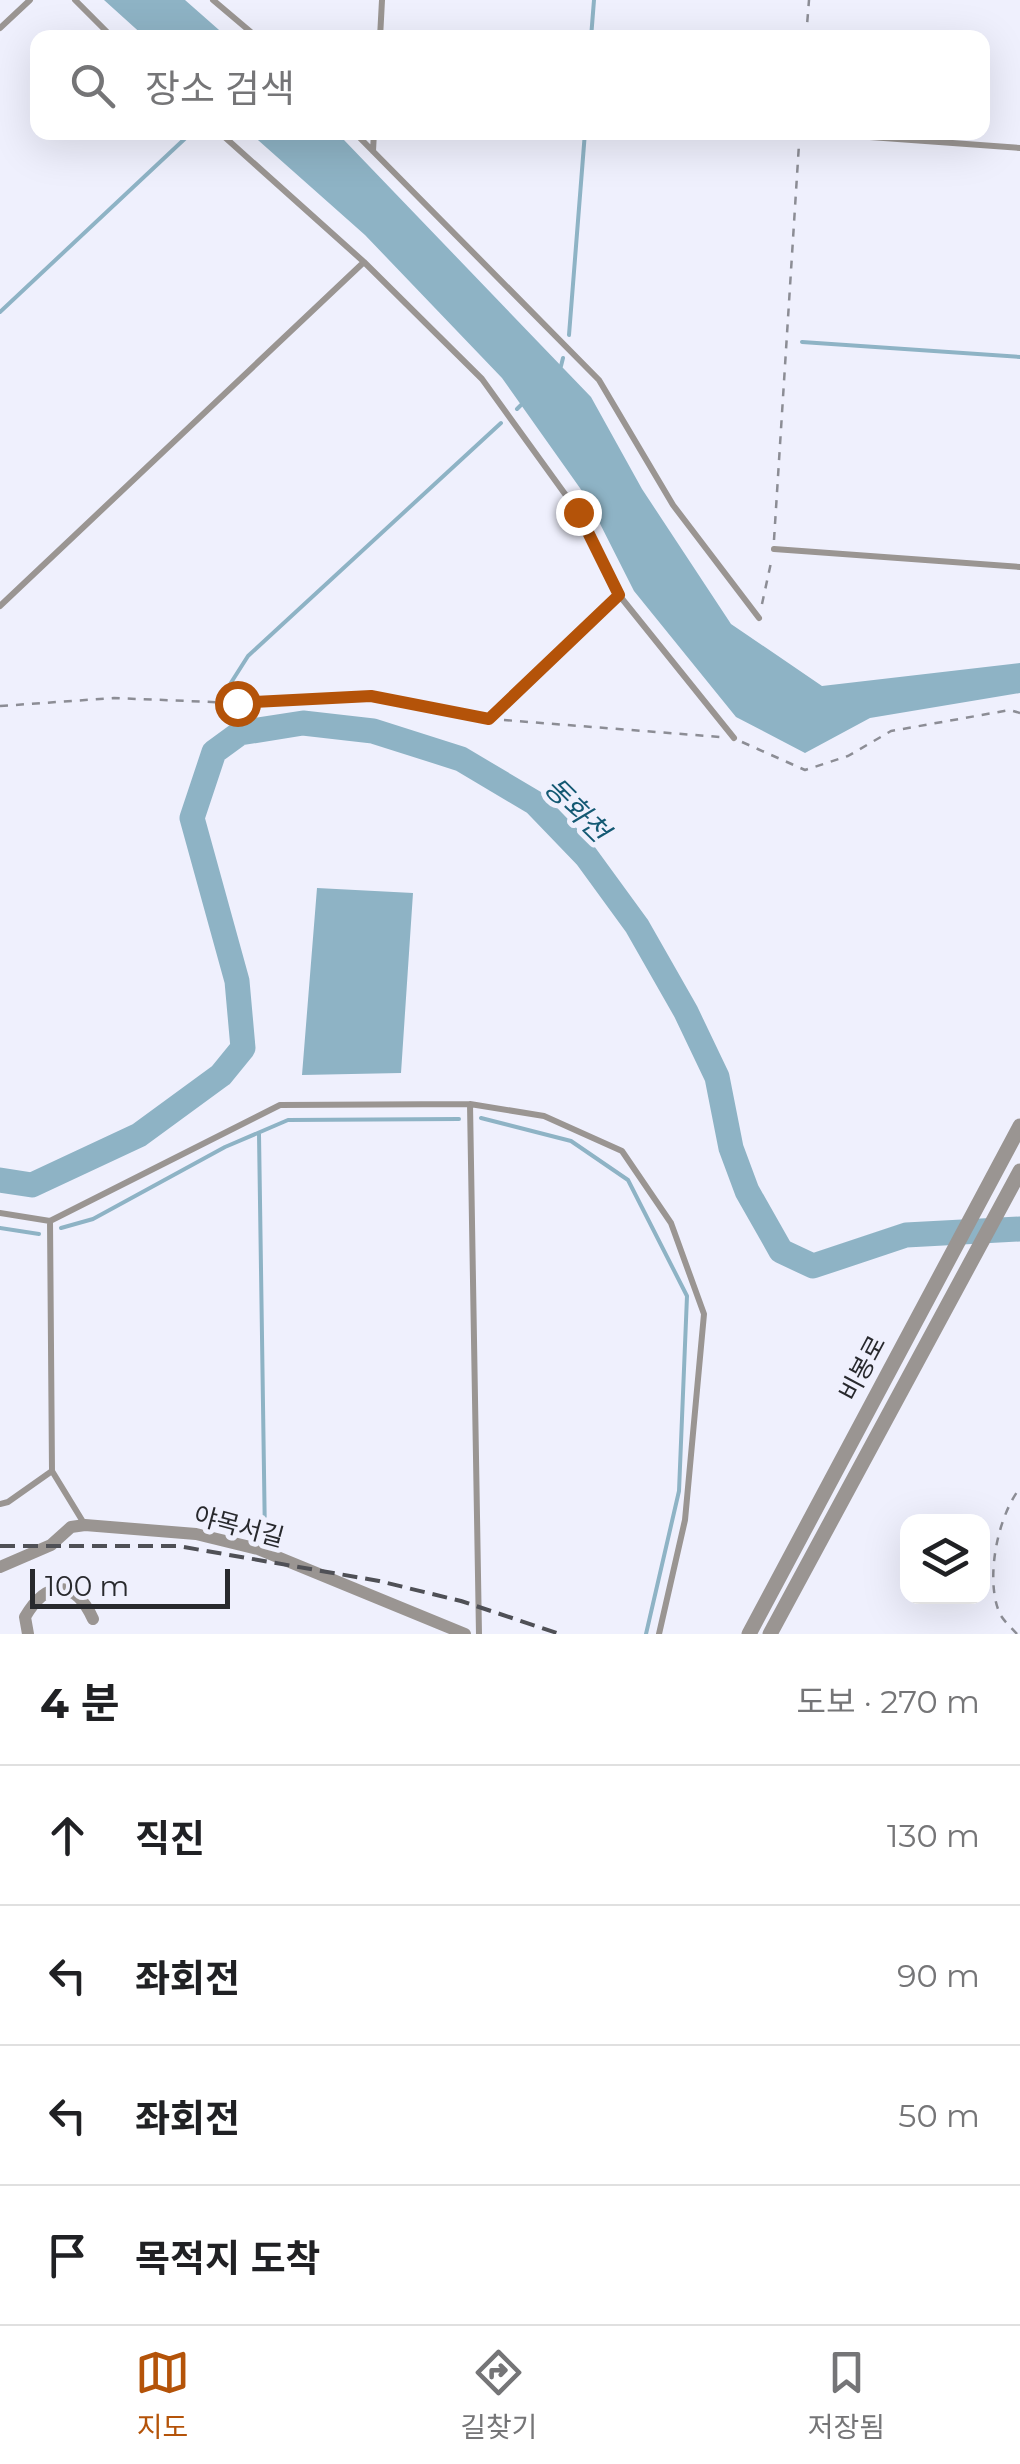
<!DOCTYPE html>
<html lang="ko">
<meta charset="utf-8">
<style>
:root{--surface:#fff;--page:#f2f2f2;--text:#202124;--muted:#757577;--line:#e0e0e0;--accent:#b45309}
body{margin:0;font-family:Montserrat,"Noto Sans KR",sans-serif;background:var(--page);color:var(--text)}
.controls{position:absolute;right:30px;bottom:30px;display:grid;overflow:hidden;border-radius:20px;box-shadow:0 10px 40px #0002}
.controls button{width:90px;height:90px;display:grid;place-items:center;padding:0;border:0;border-bottom:2px solid var(--line);background:var(--surface);color:var(--text);font:50px sans-serif}
.scale{position:absolute;left:30px;bottom:25px;width:200px;box-sizing:border-box;padding-left:10px;border:5px solid #28292d;border-top:0;font-size:28px;line-height:35px;white-space:nowrap;color:#28292d;-webkit-text-stroke:8px #eff0fd;paint-order:stroke}
.stop{position:absolute;width:30px;height:30px;margin:-22px;border:8px solid #b45309;border-radius:50%;background:#fff}
.stop.end{background:#b45309;border-color:#fff;box-shadow:0 2px 10px #0008}
.list{margin:0;padding:0;list-style:none}
h2{display:flex;justify-content:space-between;align-items:center;height:130px;margin:0;padding:0 40px;font-size:42px}
h2 small{font-size:32px;font-weight:400;color:var(--muted)}
.list li{display:grid;grid-template-columns:65px 1fr auto;gap:30px;align-items:center;box-sizing:border-box;height:140px;padding:0 40px;border-top:2px solid var(--line)}
.list b{display:block;font-size:38px;white-space:nowrap}
.list em{font-size:32px;font-style:normal;color:var(--muted)}
.icon{flex:none;width:55px;height:55px;fill:none;stroke:currentColor;stroke-width:2;stroke-linecap:round;stroke-linejoin:round}
.map{position:relative;flex:none;width:1020px;height:1634px;overflow:hidden}
.search{position:absolute;background:var(--surface);box-shadow:0 10px 40px #0002;left:30px;right:30px;top:30px;height:110px;display:flex;align-items:center;gap:25px;box-sizing:border-box;padding:0 35px;border-radius:20px;color:var(--muted);font-size:38px}
.sheet{height:690px;background:var(--surface)}
nav{display:flex;justify-content:space-around;align-items:center;box-sizing:border-box;height:140px;border-top:2px solid var(--line);background:var(--surface);font-size:28px;color:var(--muted)}
nav a{display:grid;justify-items:center;gap:5px}
nav .on{color:var(--accent)}
.map>svg:first-child{display:block}
.water{fill:#8eb3c5}
.lines{fill:none;stroke-linecap:round;stroke-linejoin:round}
.stream{stroke:#8eb3c5;stroke-width:4}
.river{stroke:#8eb3c5;stroke-width:25}
.path{stroke:#8c8d95;stroke-width:2.5;stroke-dasharray:8 8;stroke-linecap:butt}
.service{stroke:#9a9592;stroke-width:6}
.minor{stroke:#9a9592;stroke-width:12}
.tertiary{stroke:#9a9592;stroke-width:15}
.rail{stroke:#4f5056;stroke-width:4;stroke-dasharray:15 8;stroke-linecap:butt}
.route{stroke:#b45309;stroke-width:12}
.labels{text-anchor:middle;stroke-width:10;stroke-linejoin:round;paint-order:stroke}
.street-label{font-size:25px;fill:#28292d;stroke:#eff0fd}
.water-label{font-size:28px;font-style:italic;fill:#145973;stroke:#eff0fd}
</style>
<div class="map">
<svg width="1020" height="1634" viewBox="0 0 1020 1634">
<rect width="100%" height="100%" fill="#eff0fd"/>
<path class="water" d="M104,0h81l42,37h-82z
M250,133h85l9,7 247,257 51,92 89,135 91,62 198,-23v30l-150,25 -65,35 -69,-36 -102,-126 -47,-93 -85,-120 -137,-143z
M317,888l96,5 -12,180 -99,2z"/>
<g class="lines">
<path class="stream" d="M591,38l3,-38
M0,312l192,-180
M569,335l16,-203
M802,342l218,15
M561,366l2,-8
M517,409l4,-4
M227,689l21,-33 253,-233
M481,1118l90,23 57,39 59,116 -8,195 -33,143
M259,1134l6,405
M0,1228l39,6
M61,1228l32,-9 132,-72 63,-27 171,-1"/>
<path class="river" d="M0,1180l32,5 107,-50 82,-60 22,-27 -6,-67 -45,-163 22,-66 26,-19 63,-10 70,8 88,28 74,44 51,53 51,70 49,86 31,65 14,71 16,43 34,60 32,15 93,-31 114,-6"/>
<path class="path" d="M806,38l3,-38
M774,540l25,-396
M762,604l10,-46
M0,706l114,-8 123,5 134,-7 110,22
M504,720l216,17
M742,742l63,28 43,-14 43,-25 119,-21 10,3
M1017,1634c-6,-7 -17,-16 -19,-25 -12,-34 0,-93 22,-121"/>
<path class="service" d="M75,0l38,38
M213,0l45,38
M0,28l30,-28
M380,38l2,-38
M219,132l145,130 118,117 96,133 41,83 115,143
M354,132l245,248 74,125 86,113
M801,132l219,16
M373,151l1,-19
M774,549l246,18
M0,606l364,-344
M489,719l130,-124
M470,1104l9,530
M0,1213l50,8 230,-116 190,-1 74,12 78,35 49,72 33,91 -19,206 -26,114
M50,1221l2,250 33,54
M0,1504l8,-2 44,-31"/>
<path class="minor" d="M0,1567l51,-22 20,-18 14,-2 111,9 62,15 207,85
M28,1634l-3,-17c21,-36 49,-39 68,2"/>
<path class="tertiary" d="M749,1634l271,-508
M770,1634l250,-463"/>
<path class="rail" d="M0,1546h178l201,35 82,20 99,33"/>
</g>
<g class="lines">
<path class="route" d="M237,703l134,-7 118,23 130,-124 -41,-83"/>
</g>
<g class="labels">
<g class="street-label">
<text transform="translate(862 1368) rotate(-62)" y="9">비봉로</text>
<text transform="translate(239 1526) rotate(15)" y="9">야목서길</text>
</g>
<g class="water-label">
<text transform="translate(577 809) rotate(45)" y="10">동화천</text>
</g>
</g>
</svg>
<div class="controls">
<button><svg class="icon" aria-label="layers" viewBox="0 0 24 24"><path d="M12 4l9 5-9 5-9-5zM3 14l9 5 9-5"/></svg></button>
</div>
<div class="scale">100 m</div>
<div class="stop" style="left:237px;top:703px"></div>
<div class="stop end" style="left:578px;top:512px"></div>
<div class="search"><svg class="icon" aria-label="search" viewBox="0 0 24 24"><circle cx="10" cy="10" r="6"/><path d="M15 15l6 6"/></svg>장소 검색</div>
</div>
<section class="sheet">
<h2>4 분<small>도보 · 270 m</small></h2>
<ul class="list">
<li><svg class="icon" aria-label="ahead" viewBox="0 0 24 24"><path d="M12 20V5M6 11l6-6 6 6"/></svg><div><b>직진</b></div><em>130 m</em></li>
<li><svg class="icon" aria-label="left" viewBox="0 0 24 24"><path d="M17 20v-9H6M10 6l-5 5 5 5"/></svg><div><b>좌회전</b></div><em>90 m</em></li>
<li><svg class="icon" aria-label="left" viewBox="0 0 24 24"><path d="M17 20v-9H6M10 6l-5 5 5 5"/></svg><div><b>좌회전</b></div><em>50 m</em></li>
<li><svg class="icon" aria-label="arrive" viewBox="0 0 24 24"><path d="M6 21V4h12l-3 4 3 4H6"/></svg><div><b>목적지 도착</b></div></li>
</ul>
</section>
<nav>
<a class="on"><svg class="icon" aria-label="map" viewBox="0 0 24 24"><path d="M3 6l6-2 6 2 6-2v14l-6 2-6-2-6 2zM9 4v14M15 6v14"/></svg>지도</a>
<a><svg class="icon" aria-label="directions" viewBox="0 0 24 24"><path d="M12 3l9 9-9 9-9-9zM9 14v-3h6M13 9l2 2-2 2"/></svg>길찾기</a>
<a><svg class="icon" aria-label="saved" viewBox="0 0 24 24"><path d="M7 4h10v16l-5-4-5 4z"/></svg>저장됨</a>
</nav>
